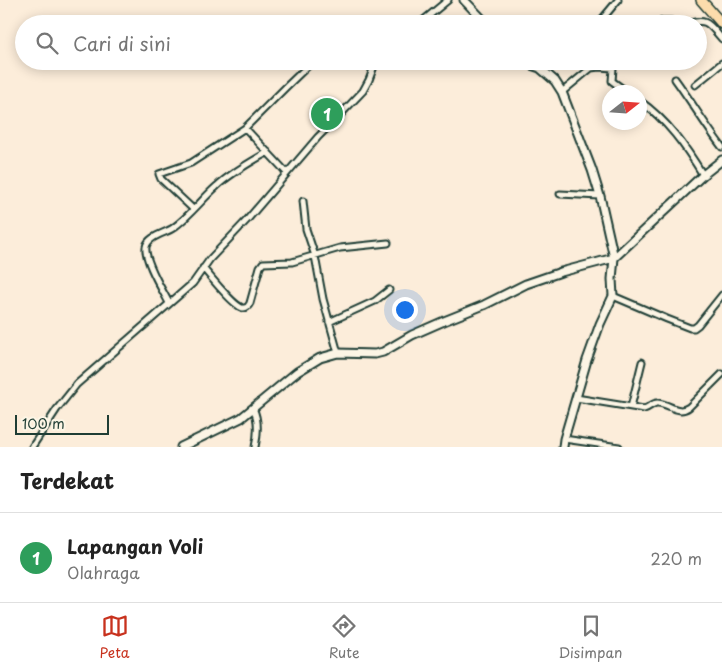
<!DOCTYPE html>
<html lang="id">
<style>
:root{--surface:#fff;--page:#f2f2f2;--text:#222;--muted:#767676;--line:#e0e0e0;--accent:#c8321e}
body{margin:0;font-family:"Playpen Sans",sans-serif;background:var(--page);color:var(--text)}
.compass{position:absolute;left:602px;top:85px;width:45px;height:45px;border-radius:50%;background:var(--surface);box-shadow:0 2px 12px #0003;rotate:73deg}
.scale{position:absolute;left:15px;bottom:12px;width:94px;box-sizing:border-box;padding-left:5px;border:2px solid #1f3d34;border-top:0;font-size:14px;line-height:18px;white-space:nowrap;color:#1f3d34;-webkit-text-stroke:4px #fcf5e5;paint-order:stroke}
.you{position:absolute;left:404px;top:309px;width:18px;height:18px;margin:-12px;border:4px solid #fff;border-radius:50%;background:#1a73e8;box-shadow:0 0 0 8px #1a73e833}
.badge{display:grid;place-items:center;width:32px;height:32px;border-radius:50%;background:var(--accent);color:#fff;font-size:16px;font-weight:700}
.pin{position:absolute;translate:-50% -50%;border:2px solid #fff;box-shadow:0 1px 5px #0006}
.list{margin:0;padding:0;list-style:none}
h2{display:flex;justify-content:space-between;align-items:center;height:65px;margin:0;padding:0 20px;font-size:21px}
h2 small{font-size:16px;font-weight:400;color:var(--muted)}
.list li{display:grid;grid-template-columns:32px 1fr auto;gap:15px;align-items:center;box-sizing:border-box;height:90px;padding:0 20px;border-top:1px solid var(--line)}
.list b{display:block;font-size:19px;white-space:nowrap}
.list p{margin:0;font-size:16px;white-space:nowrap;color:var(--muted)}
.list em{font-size:16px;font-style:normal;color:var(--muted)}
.icon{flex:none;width:28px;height:28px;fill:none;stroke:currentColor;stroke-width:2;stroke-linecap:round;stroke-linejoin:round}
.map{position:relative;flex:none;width:722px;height:447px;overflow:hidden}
.search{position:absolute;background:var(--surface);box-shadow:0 2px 12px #0003;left:15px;right:15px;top:15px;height:55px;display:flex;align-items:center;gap:12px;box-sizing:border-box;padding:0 18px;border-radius:28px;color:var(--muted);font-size:19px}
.sheet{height:155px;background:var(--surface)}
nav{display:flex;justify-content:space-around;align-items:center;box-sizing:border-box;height:70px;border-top:1px solid var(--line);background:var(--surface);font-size:14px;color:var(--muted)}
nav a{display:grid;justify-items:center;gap:2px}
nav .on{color:var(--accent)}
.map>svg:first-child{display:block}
.green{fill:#aceeb7;stroke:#669676}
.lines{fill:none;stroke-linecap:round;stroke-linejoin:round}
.street-casing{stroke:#1f3d34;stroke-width:9}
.secondary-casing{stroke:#1f3d34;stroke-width:11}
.highway-casing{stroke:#1f3d34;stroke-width:12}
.street{stroke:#fcf5e5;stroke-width:5}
.secondary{stroke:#fcf5e5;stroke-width:7}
.highway{stroke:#fcdcac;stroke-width:9}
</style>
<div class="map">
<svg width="722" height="447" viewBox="0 0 722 447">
<rect width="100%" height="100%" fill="#fcedda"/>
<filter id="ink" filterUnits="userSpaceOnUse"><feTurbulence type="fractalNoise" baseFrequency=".02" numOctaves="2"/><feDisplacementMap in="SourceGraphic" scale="10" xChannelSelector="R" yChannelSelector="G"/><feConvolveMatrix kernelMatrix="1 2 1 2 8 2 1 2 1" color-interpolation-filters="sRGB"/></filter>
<g filter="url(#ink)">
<path class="green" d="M329,105l7,7 -11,11 -7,-7z"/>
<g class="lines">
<g class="street-casing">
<path id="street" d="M662,21h9l7,3
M419,24l29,-24
M598,24l20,-24
M687,24c21,-7 22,1 35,15
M613,68l-1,13 15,11
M675,79c16,22 30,46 47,68
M695,85l27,-22
M562,92l29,-24 8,-1 14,1 3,-7
M640,101c27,19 46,46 63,74
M245,128l41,-41 27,-26
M560,194l40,2
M303,201l3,28 9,27 8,43 15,54
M193,209l-32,-30 -2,-5 32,-11 54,-35 42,45
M203,268c6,7 34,42 41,40 3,0 5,-3 6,-5l10,-36 3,-4 29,-1 48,-14 48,-5
M613,296l54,23 23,9h4l4,-3 24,-30
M169,303c-6,-12 -25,-43 -23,-56 2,-11 20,-14 27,-19 17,-12 29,-29 44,-42 15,-14 34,-24 51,-34
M329,322l46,-21 14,-11
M576,398l68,11c5,-1 9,-7 14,-6 12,1 20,12 31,4l33,-33
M631,407l11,-45
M253,408c6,12 5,26 2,39
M564,439l55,8
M32,447l25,-38 20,-25 116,-101 17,-24 37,-39 71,-83 22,-22 23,-24 6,-11 7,-19"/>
</g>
<g class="secondary-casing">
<path id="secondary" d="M464,0l23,24
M519,61l21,7 15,13 7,11 30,78 8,26 14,62 -2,21 1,17 -13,28 -13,36 -23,79 -1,8
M181,447l60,-29 56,-46 23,-14 18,-5 37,1 8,-2 29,-17 32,-14 40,-16 42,-21 35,-12 53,-14 89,-83 19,-15"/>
</g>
<g class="highway-casing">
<path id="highway" d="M701,0l21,24"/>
</g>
<use href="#street" class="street"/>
<use href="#secondary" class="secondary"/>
<use href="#highway" class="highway"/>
</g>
</g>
</svg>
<svg class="compass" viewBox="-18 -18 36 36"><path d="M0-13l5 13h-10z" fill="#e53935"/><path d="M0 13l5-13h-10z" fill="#767676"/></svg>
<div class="scale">100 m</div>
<div class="you"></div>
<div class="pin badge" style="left:327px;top:114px;background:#2e9e5b">1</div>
<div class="search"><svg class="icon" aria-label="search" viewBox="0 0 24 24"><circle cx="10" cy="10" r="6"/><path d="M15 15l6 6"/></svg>Cari di sini</div>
</div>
<section class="sheet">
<h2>Terdekat<small></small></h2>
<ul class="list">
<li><span class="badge" style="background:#2e9e5b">1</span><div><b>Lapangan Voli</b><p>Olahraga</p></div><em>220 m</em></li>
</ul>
</section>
<nav>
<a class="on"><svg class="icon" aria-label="map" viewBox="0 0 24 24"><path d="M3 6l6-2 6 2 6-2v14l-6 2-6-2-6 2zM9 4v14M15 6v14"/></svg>Peta</a>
<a><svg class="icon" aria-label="directions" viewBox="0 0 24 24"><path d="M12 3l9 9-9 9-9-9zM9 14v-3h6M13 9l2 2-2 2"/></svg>Rute</a>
<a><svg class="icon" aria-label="saved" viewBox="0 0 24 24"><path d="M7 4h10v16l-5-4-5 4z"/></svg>Disimpan</a>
</nav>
